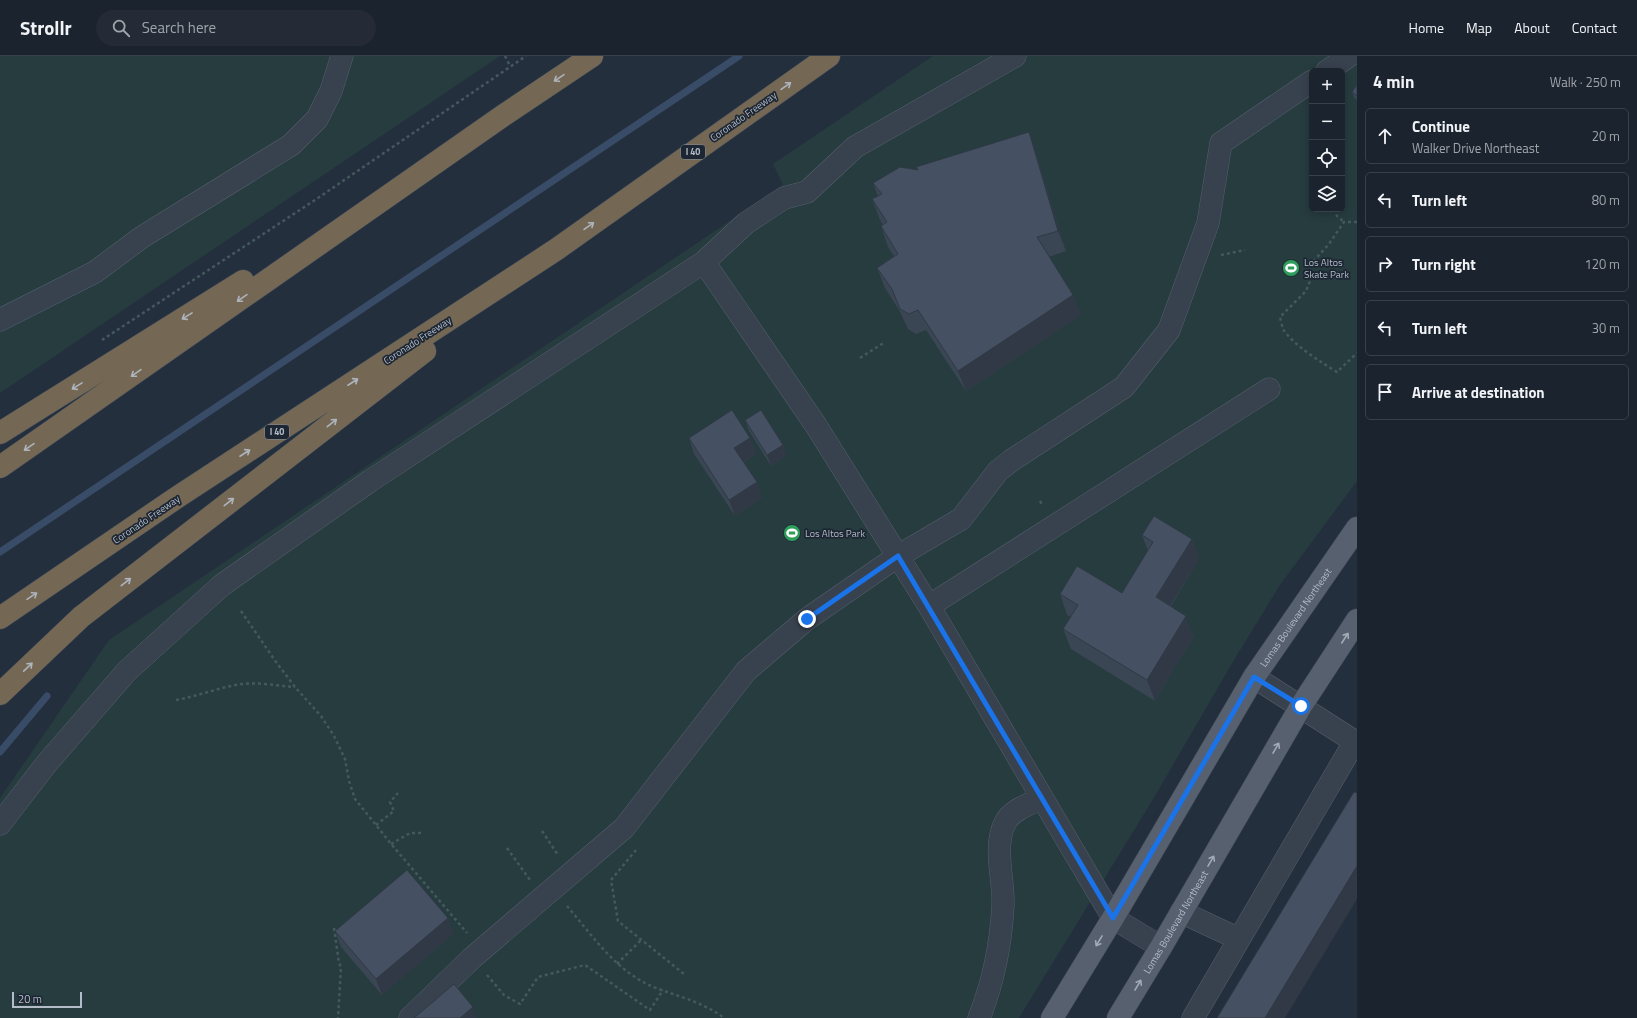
<!DOCTYPE html>
<meta charset="utf-8">
<style>
:root{--surface:#1b232e;--page:#242b36;--text:#f1f3f6;--muted:#a0a4aa;--line:#39404a}
body{margin:0;font-family:"Titillium Web",sans-serif;background:var(--page);color:var(--text)}
.controls{position:absolute;right:12px;top:12px;display:grid;overflow:hidden;border-radius:6px;box-shadow:0 2px 10px #0003}
.controls button{width:36px;height:36px;display:grid;place-items:center;padding:0;border:0;border-bottom:1px solid var(--line);background:var(--surface);color:var(--text);font:20px sans-serif}
.scale{position:absolute;left:12px;bottom:10px;width:70px;box-sizing:border-box;padding-left:4px;border:2px solid #b4bcc9;border-top:0;font-size:11px;line-height:14px;white-space:nowrap;color:#b4bcc9;-webkit-text-stroke:3px #1d2633;paint-order:stroke}
.stop{position:absolute;width:12px;height:12px;margin:-9px;border:3px solid #1a73e8;border-radius:50%;background:#fff}
.stop.end{background:#1a73e8;border-color:#fff;box-shadow:0 1px 4px #0008}
.list{margin:0;padding:0;list-style:none}
h2{display:flex;justify-content:space-between;align-items:center;height:52px;margin:0;padding:0 16px;font-size:17px}
h2 small{font-size:13px;font-weight:400;color:var(--muted)}
.list li{display:grid;grid-template-columns:26px 1fr auto;gap:12px;align-items:center;box-sizing:border-box;height:56px;margin:0 8px 8px;padding:0 8px;border:1px solid var(--line);border-radius:6px}
.list b{display:block;font-size:15px;white-space:nowrap}
.list p{margin:0;font-size:13px;white-space:nowrap;color:var(--muted)}
.list em{font-size:13px;font-style:normal;color:var(--muted)}
.icon{flex:none;width:22px;height:22px;fill:none;stroke:currentColor;stroke-width:2;stroke-linecap:round;stroke-linejoin:round}
.map{position:relative;flex:none;width:1357px;height:962px;overflow:hidden}
header{display:flex;align-items:center;gap:24px;box-sizing:border-box;height:56px;padding:0 20px;background:var(--surface);border-bottom:1px solid var(--line)}
header strong{font-size:19px}
nav{display:flex;gap:22px;margin-inline-start:auto;font-size:14px}
.search{width:280px;height:36px;background:var(--page);display:flex;align-items:center;gap:10px;box-sizing:border-box;padding:0 14px;border-radius:22px;color:var(--muted);font-size:15px}
main{display:flex}
aside{flex:1;background:var(--surface)}
.map>svg:first-child{display:block}
.grass{fill:#263c3f;fill-rule:evenodd}
.lines{fill:none;stroke-linecap:round;stroke-linejoin:round}
.stream{stroke:#394c67;stroke-width:7}
.minor-casing{stroke:#565f6c;stroke-width:23}
.major-casing{stroke:#414a57;stroke-width:23}
.highway-casing{stroke:#434c59;stroke-width:23}
.path{stroke:#44595c;stroke-width:2.5;stroke-dasharray:3 3;stroke-linecap:butt}
.minor{stroke:#38414e;stroke-width:22}
.major{stroke:#56606e;stroke-width:22}
.highway{stroke:#746855;stroke-width:22}
.wall{fill:#3b4654}
.shaded-wall{fill:#303945}
.building{fill:#455162;stroke:#303945}
.oneway{stroke:#aeb4bd}
.oneway2{stroke:#a1aab7}
.route{stroke:#1a73e8;stroke-width:5}
.labels{text-anchor:middle;stroke-width:3.5;stroke-linejoin:round;paint-order:stroke}
.shield{fill:#1d2633;stroke:#878f9c;stroke-width:1}
.shield-label{font-size:9px;font-weight:bold;fill:#b4bcc9}
.street-label{font-size:10px;fill:#b4bcc9;stroke:#1d2633}
.poi-label{font-size:10px;fill:#b4bcc9;stroke:#1d2633;text-anchor:start}
</style>
<header>
<strong>Strollr</strong>
<div class="search"><svg class="icon" aria-label="search" viewBox="0 0 24 24"><circle cx="10" cy="10" r="6"/><path d="M15 15l6 6"/></svg>Search here</div>
<nav><a>Home</a><a>Map</a><a>About</a><a>Contact</a></nav>
</header>
<main>
<div class="map">
<svg width="1357" height="962" viewBox="0 0 1357 962">
<rect width="100%" height="100%" fill="#242f3e"/>
<path class="grass" d="M0,0h500l-500,337z
M933,0h424v425l-77,104 -49,80 -76,131 -136,222h-1019v-220l109,-158 674,-455 -10,-21zM1312,15h30v138h-30z"/>
<g class="lines">
<path class="stream" d="M0,496l739,-496
M0,696l47,-56"/>
<g class="minor-casing">
<path id="minor" d="M1015,0l-160,91 -48,45 -23,6 -38,25 -42,39 111,162 114,182 184,312 48,29
M1327,15l22,-15
M0,264l95,-48 47,-35 149,-92 26,-26 14,-28 11,-35
M929,550l340,-217
M1254,621l103,66
M0,768l47,-61 80,-92 95,-86 148,-104 334,-219
M1181,856l58,27
M410,962l62,-60 152,-130 122,-157 61,-52 91,-63 63,-37 37,-48 14,-11 112,-73 45,-57 39,-107 13,-80 91,-62
M979,962c14,-35 22,-75 24,-113 1,-26 -10,-58 2,-82 6,-13 25,-19 37,-25
M1193,962l162,-277"/>
</g>
<g class="major-casing">
<g id="major">
<path id="s1" d="M1052,962l61,-100 141,-241 103,-149"/>
<path id="s2" d="M1118,962l43,-71 140,-241 56,-86"/>
</g>
</g>
<g class="highway-casing">
<path id="highway" d="M0,377l243,-152
M0,411l504,-352 88,-59
M0,562l176,-120 381,-249 272,-193
M0,638l81,-77 344,-266"/>
</g>
<path class="path" d="M505,0l5,10
M1334,153l3,7 7,6
M1357,166h-13l-15,22 -18,20 -1,17 -4,10 -26,26c1,4 2,9 3,12 9,15 39,34 54,43l20,-19
M1221,199l24,-5
M102,284l213,-140 211,-144
M860,302l25,-16
M1040,445l3,5
M241,555l35,51 19,25 26,29 13,20 11,23 4,22 6,18 37,46 75,88
M176,644c23,-4 44,-13 66,-16 17,-2 36,2 53,3
M376,769l18,-14 -4,-9 8,-9
M542,775l16,24
M391,788l19,-11h12
M507,792l23,32
M636,794l-25,30 7,41 66,53
M567,850c25,29 47,63 84,80 24,10 51,15 73,32
M334,872l5,35 2,4 -3,51
M617,908l24,-24
M487,919l17,20 16,9 18,-27 47,-12 65,45 13,-20"/>
<use href="#minor" class="minor"/>
<use href="#major" class="major"/>
<use href="#highway" class="highway"/>
</g>
<path class="wall" d="M1357,29v15l-3,-3 -2,-5z
M1029,76l7,21 30,98 -17,6 24,38 8,20 -115,76 -40,-61 -10,4 -8,-5 -9,-19 -14,-22 -8,-20 17,-12 -6,-9 -7,-21 2,-1 -3,-5 -8,-21 6,-2 -5,-14 45,-13z
M745,364l38,25 4,11 -16,10 -22,-35z
M689,382h61l6,16 -12,8 13,20 5,16 -27,18 -41,-62z
M1142,479l50,4 7,20 -28,47 23,30 -39,65 -84,-52 -8,-20 8,-12 -4,-2 -7,-21 62,-1 26,-42z
M448,862l5,16 -71,61 -41,-48 -6,-16z"/>
<path class="shaded-wall" d="M1029,76l7,21 30,98 -8,-20z
M1073,239l8,20 -115,76 -8,-20z
M750,382l6,16 -16,10 -6,-16z
M783,389l4,11 -16,10 -4,-11z
M757,426l5,16 -27,18 -6,-16z
M1192,483l7,20 -36,58 -7,-20z
M1186,560l8,20 -39,65 -8,-21z
M1357,810v33l-72,119h-20z
M448,862l5,16 -71,61 -6,-16z
M473,951l4,11h-17z"/>
<path class="building" d="M1357,29v11l-5,-4z
M1029,76l29,99 -21,6 36,58 -115,76 -40,-61 -9,4 -9,-5 -8,-20 -15,-21 21,-14 -17,-28 6,-4 -15,-23 10,-5 -9,-11 27,-16 18,3 -2,-3z
M732,354l18,28 -16,10 23,34 -28,18 -40,-62z
M761,354l22,35 -16,10 -22,-35z
M1154,460l38,23 -36,58 30,19 -39,64 -84,-51 15,-24 -18,-11 17,-28 45,27 31,-51 -11,-7z
M1354,736l3,1v73l-92,152h-48z
M407,814l41,48 -72,61 -41,-48z
M454,928l19,23 -13,11h-46z"/>
<defs><path id="oneway-shaft" d="M-6 0H5M1.5-3L5.5 0L1.5 3" fill="none" stroke-width="1.6" stroke-linecap="round" stroke-linejoin="round"/></defs>
<g class="oneway">
<use href="#oneway-shaft" transform="translate(559 22) rotate(146)"/>
<use href="#oneway-shaft" transform="translate(786 30) rotate(-35)"/>
<use href="#oneway-shaft" transform="translate(589 170) rotate(-35)"/>
<use href="#oneway-shaft" transform="translate(242 242) rotate(145)"/>
<use href="#oneway-shaft" transform="translate(187 260) rotate(148)"/>
<use href="#oneway-shaft" transform="translate(136 317) rotate(145)"/>
<use href="#oneway-shaft" transform="translate(353 326) rotate(-33)"/>
<use href="#oneway-shaft" transform="translate(77 330) rotate(148)"/>
<use href="#oneway-shaft" transform="translate(332 367) rotate(-38)"/>
<use href="#oneway-shaft" transform="translate(29 391) rotate(145)"/>
<use href="#oneway-shaft" transform="translate(245 397) rotate(-33)"/>
<use href="#oneway-shaft" transform="translate(229 446) rotate(-38)"/>
<use href="#oneway-shaft" transform="translate(126 526) rotate(-38)"/>
<use href="#oneway-shaft" transform="translate(32 540) rotate(-34)"/>
<use href="#oneway-shaft" transform="translate(28 611) rotate(-44)"/>
</g>
<g class="oneway2">
<use href="#oneway-shaft" transform="translate(1345 582) rotate(-57)"/>
<use href="#oneway-shaft" transform="translate(1276 692) rotate(-60)"/>
<use href="#oneway-shaft" transform="translate(1211 805) rotate(-60)"/>
<use href="#oneway-shaft" transform="translate(1099 885) rotate(121)"/>
<use href="#oneway-shaft" transform="translate(1138 929) rotate(-59)"/>
</g>
<g class="lines">
<path class="route" d="M807,563l91,-63 215,362 141,-241 47,29"/>
</g>
<defs>
<g id="stadium-disc" transform="scale(0.9)"><circle r="9.5" fill="#2e9e5b" stroke="#1d2633"/><path d="M0-5a6.5 5 0 1 0 0 10a6.5 5 0 1 0 0-10ZM-3.5-1.8h7v3.6h-7Z" fill="#fff"/></g>
</defs>
<g fill-rule="evenodd">
<use href="#stadium-disc" x="1291" y="212"/>
<use href="#stadium-disc" x="792" y="477"/>
</g>
<g class="labels">
<g class="shield">
<rect x="681" y="89" width="24" height="14" rx="3"/>
<rect x="265" y="369" width="24" height="14" rx="3"/>
</g>
<g class="shield-label">
<text x="693" y="99">I 40</text>
<text x="277" y="379">I 40</text>
</g>
<g class="street-label">
<text transform="translate(743 60) rotate(-35)" y="4">Coronado Freeway</text>
<text transform="translate(417 284) rotate(-33)" y="4">Coronado Freeway</text>
<text transform="translate(146 463) rotate(-34)" y="4">Coronado Freeway</text>
<text dy="4" stroke="none"><textPath href="#s1" startOffset="469">Lomas Boulevard Northeast</textPath></text>
<text dy="4" stroke="none"><textPath href="#s2" startOffset="112">Lomas Boulevard Northeast</textPath></text>
</g>
<g class="poi-label">
<text x="1304" y="210">Los Altos<tspan x="1304" dy="12">Skate Park</tspan></text>
<text x="805" y="481">Los Altos Park</text>
</g>
</g>
</svg>
<div class="controls">
<button>+</button>
<button>−</button>
<button><svg class="icon" aria-label="locate" viewBox="0 0 24 24"><circle cx="12" cy="12" r="6"/><path d="M12 2v4M12 18v4M2 12h4M18 12h4"/></svg></button>
<button><svg class="icon" aria-label="layers" viewBox="0 0 24 24"><path d="M12 4l9 5-9 5-9-5zM3 14l9 5 9-5"/></svg></button>
</div>
<div class="scale">20 m</div>
<div class="stop" style="left:1301px;top:650px"></div>
<div class="stop end" style="left:807px;top:563px"></div>
</div>
<aside>
<h2>4 min<small>Walk · 250 m</small></h2>
<ul class="list">
<li><svg class="icon" aria-label="ahead" viewBox="0 0 24 24"><path d="M12 20V5M6 11l6-6 6 6"/></svg><div><b>Continue</b><p>Walker Drive Northeast</p></div><em>20 m</em></li>
<li><svg class="icon" aria-label="left" viewBox="0 0 24 24"><path d="M17 20v-9H6M10 6l-5 5 5 5"/></svg><div><b>Turn left</b></div><em>80 m</em></li>
<li><svg class="icon" aria-label="right" viewBox="0 0 24 24"><path d="M7 20v-9h11M14 6l5 5-5 5"/></svg><div><b>Turn right</b></div><em>120 m</em></li>
<li><svg class="icon" aria-label="left" viewBox="0 0 24 24"><path d="M17 20v-9H6M10 6l-5 5 5 5"/></svg><div><b>Turn left</b></div><em>30 m</em></li>
<li><svg class="icon" aria-label="arrive" viewBox="0 0 24 24"><path d="M6 21V4h12l-3 4 3 4H6"/></svg><div><b>Arrive at destination</b></div></li>
</ul>
</aside>
</main>
